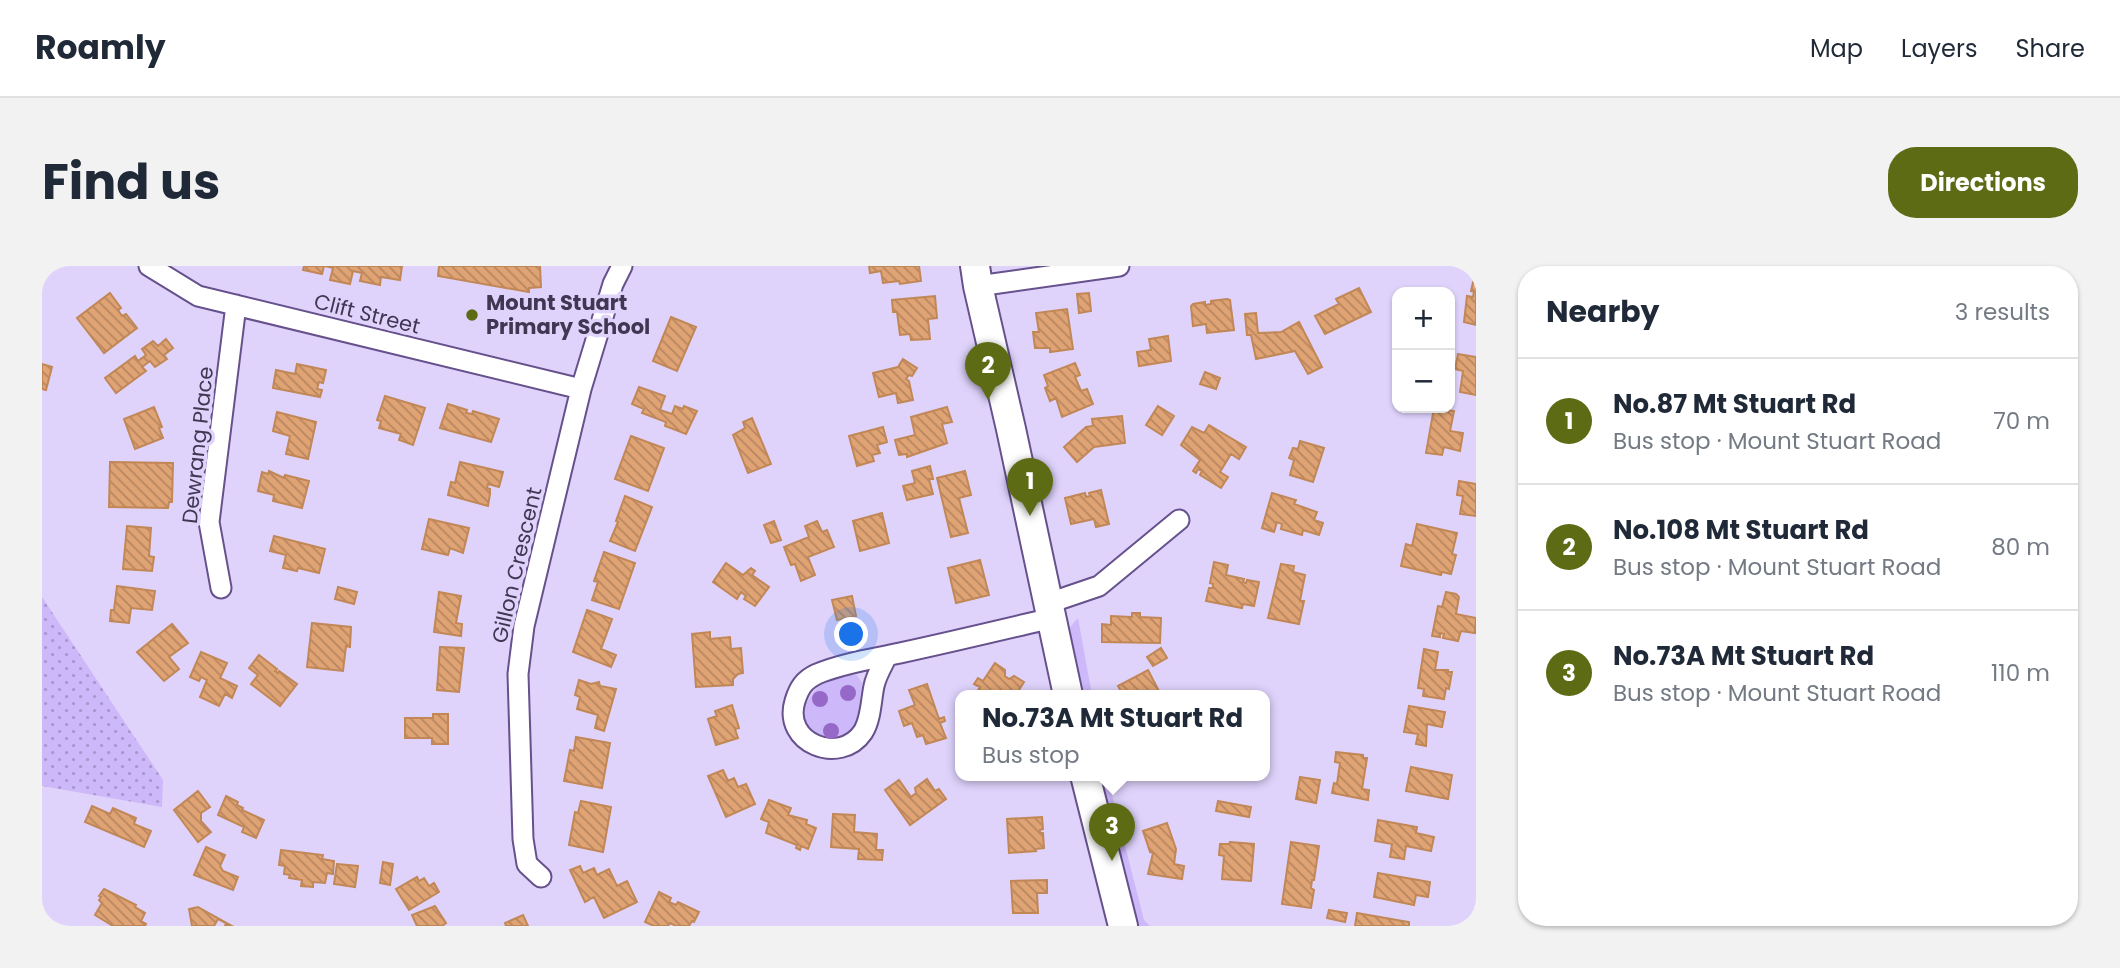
<!DOCTYPE html>
<meta charset="utf-8">
<style>
:root{--surface:#fff;--page:#f2f2f3;--text:#1f2937;--muted:#747a83;--line:#e0e1e3;--accent:#5d6b15}
body{margin:0;font-family:Poppins,sans-serif;background:var(--page);color:var(--text)}
.controls{position:absolute;right:21px;top:21px;display:grid;overflow:hidden;border-radius:14px;box-shadow:0 2px 5px #0004}
.controls button{width:63px;height:63px;display:grid;place-items:center;padding:0;border:0;border-bottom:2px solid var(--line);background:var(--surface);color:var(--text);font:35px sans-serif}
.you{position:absolute;left:810px;top:369px;width:24px;height:24px;margin:-18px;border:5px solid #fff;border-radius:50%;background:#1a73e8;box-shadow:0 0 0 10px #1a73e833}
.badge{display:grid;place-items:center;width:46px;height:46px;border-radius:50%;background:var(--accent);color:#fff;font-size:23px;font-weight:700}
.pin{position:absolute;translate:-50% -58px;filter:drop-shadow(0 2px 4px #0008)}
.pin::after{content:'';position:absolute;top:37px;width:24px;height:21px;background:inherit;clip-path:polygon(0 0,100% 0,50% 100%)}
.popup{position:absolute;left:913px;top:424px;width:315px;height:91px;box-sizing:border-box;display:grid;place-content:center;border-radius:14px;background:var(--surface);filter:drop-shadow(0 2px 5px #0005);font-size:23px;white-space:nowrap;color:var(--muted)}
.popup b{font-size:26px;color:var(--text)}
.popup::after{content:'';position:absolute;left:50%;top:100%;margin-left:-14px;border:14px solid transparent;border-top-color:var(--surface)}
.list{margin:0;padding:0;list-style:none}
h2{display:flex;justify-content:space-between;align-items:center;height:91px;margin:0;padding:0 28px;font-size:30px}
h2 small{font-size:23px;font-weight:400;color:var(--muted)}
.list li{display:grid;grid-template-columns:46px 1fr auto;gap:21px;align-items:center;box-sizing:border-box;height:126px;padding:0 28px;border-top:2px solid var(--line)}
.list b{display:block;font-size:26px;white-space:nowrap}
.list p{margin:0;font-size:23px;white-space:nowrap;color:var(--muted)}
.list em{font-size:23px;font-style:normal;color:var(--muted)}
.map{position:relative;flex:none;width:1434px;height:660px;overflow:hidden;border-radius:28px}
header{display:flex;align-items:center;gap:42px;box-sizing:border-box;height:98px;padding:0 35px;background:var(--surface);border-bottom:2px solid var(--line)}
header strong{font-size:33px}
nav{display:flex;gap:38px;margin-inline-start:auto;font-size:24px}
.intro{display:flex;align-items:center;justify-content:space-between;box-sizing:border-box;height:168px;padding:0 42px}
h1{margin:0;font-size:49px}
.button{padding:18px 32px;border-radius:28px;background:var(--accent);color:#fff;font-size:24px;font-weight:700}
main{display:flex;gap:42px;padding:0 42px}
aside{flex:1;background:var(--surface);border-radius:28px;box-shadow:0 2px 5px #0004}
.map>svg:first-child{display:block}
.green{fill:#cdb8f9}
.park{fill:url(#park-dots)}
.building{fill:url(#building-back-hatch);stroke:#c18757;stroke-width:2}
.lines{fill:none;stroke-linecap:round;stroke-linejoin:round}
.street-casing{stroke:#66518c;stroke-width:23}
.secondary-casing{stroke:#66518c;stroke-width:32}
.street{stroke:#fff;stroke-width:19}
.secondary{stroke:#fff;stroke-width:28}
.tree{fill:#9669c9}
.poi-dot{fill:#5d6b15;stroke:#dfd3fc;stroke-width:2.5}
.labels{text-anchor:middle;stroke-width:7;stroke-linejoin:round;paint-order:stroke}
.poi-label{font-size:21px;font-weight:bold;fill:#403752;stroke:#dfd3fc;text-anchor:start}
.street-label{font-size:21px;fill:#403752;stroke:#dfd3fc}
</style>
<header>
<strong>Roamly</strong>
<nav><a>Map</a><a>Layers</a><a>Share</a></nav>
</header>
<div class="intro"><h1>Find us</h1><a class="button">Directions</a></div>
<main>
<div class="map">
<svg width="1434" height="660" viewBox="0 0 1434 660">
<defs>
<pattern id="park-dots" width="8" height="8" patternUnits="userSpaceOnUse" patternTransform="scale(1.75)"><rect width="8" height="8" fill="#cdb8f9"/><path d="M2 2h.1M6 6h.1" fill="none" stroke="#a896cc" stroke-width="1.8" stroke-linecap="round"/></pattern>
<pattern id="building-back-hatch" width="6" height="6" patternUnits="userSpaceOnUse" patternTransform="scale(1.75)"><rect width="6" height="6" fill="#e0a373"/><path d="M-1 5l2 2M0 0l6 6M5-1l2 2" fill="none" stroke="#b78661"/></pattern>
</defs>
<rect width="100%" height="100%" fill="#dfd3fc"/>
<path class="green" d="M1036,352l14,77h-11l-13,-62 3,-7z
M806,409h9l5,8 -5,42 -21,15c-6,-1 -13,-1 -17,-3 -23,-12 -16,-39 2,-52 7,-5 18,-7 27,-10z
M1058,509h7l37,145 6,6h-14z"/>
<path class="park" d="M0,331l121,183 -1,27 -120,-21z"/>
<path class="building" d="M262,0h20l-2,8 -19,-4z
M283,0h77l-2,14 -19,-3 -1,8 -20,-4 2,-8 -9,-2 -3,13 -20,-4 3,-12z
M397,0h101l1,21 -12,1v4l-91,-16z
M827,0h50l2,15 -21,3 -1,-3 -16,2 -2,-12 -11,2z
M1434,3v56l-12,-3 3,-26 6,1 1,-5 -3,-1z
M1317,22l12,24 -46,22 -10,-18 24,-12 -3,-5z
M68,27l11,15 -3,2 4,6 4,-2 11,14 -33,25 -27,-35z
M1047,27l2,18 -12,2 -2,-19z
M893,30l2,22 -9,1 2,20 -19,1 -1,-6 -10,1 -3,-23h-4l-1,-12z
M1185,33l3,1 4,30 -27,3 -1,-9 -13,2 -2,-20 2,-2 12,-2v3l6,-1v-3z
M1025,43l6,40 -23,3v-4h-15l-2,-16h6l-3,-19z
M1214,47l2,20 23,-1 18,-10 23,45 -14,7 -13,-23 -39,8 -5,-24h-4l-2,-21z
M629,51l25,10 -19,44 -24,-10z
M1126,70l3,25 -32,5 -2,-14 14,-2 -2,-11z
M124,73l7,9 -9,7 3,4 -12,8 -5,-6 -8,6 4,4 -30,22 -11,-15 30,-22 3,5 8,-6 -4,-6 11,-8 5,5z
M1416,88l18,3v38l-16,-3 3,-21 -8,-2z
M861,93l14,9 -5,8 -3,-1 -3,4 3,2 4,19 -15,3 -2,-10 -17,4 -6,-24 25,-6z
M1033,97l5,12 -5,2 6,14 6,-2 6,15 -31,13 -6,-19 -6,3 -5,-13 3,-2 -4,-11z
M0,98l10,3 -6,23 -4,-1z
M255,98l29,6 -3,13 -4,-1 -2,7 5,1 -2,7 -47,-9 3,-18 19,4z
M1163,106l15,6 -4,11 -16,-5z
M597,121l26,9 -5,14 12,4 3,-8 8,3 1,-3 13,5 -11,23 -21,-8 1,-4 -24,-9 2,-4 -12,-5z
M343,130l40,12 -12,37 -14,-5 2,-6 -22,-6 2,-7 -4,-1z
M406,138l19,6 -1,3 6,1 1,-3 26,8 -8,23 -51,-14z
M1116,140l16,10 -12,19 -16,-10z
M112,141l8,20 -3,1 4,10 -28,11 -11,-30z
M905,141l5,15 -10,2 5,19 -40,14v-3l-8,1 -4,-15 20,-5 -4,-18z
M1392,142l20,3 -4,20 13,2 -3,18 -16,-4 -2,8 -16,-2z
M235,146l39,10 -8,37 -22,-5 4,-18 -17,-5z
M1080,150l3,27 -31,4 -17,15 -13,-15 22,-20 7,-1 -1,-7z
M710,152l19,46 -23,9 -15,-38 12,-7 -2,-6z
M1167,159l37,22 -7,12 -8,-5 -11,18 8,5 -7,11 -21,-13 2,-4 -4,-2 -2,4 -3,-2 7,-11 -19,-15 11,-18 12,6z
M841,161l4,15 -10,3 3,8 -8,2 2,6 -17,5 -8,-30z
M589,170l33,12 -16,43 -33,-12z
M1258,175l24,7 -11,34 -23,-7 4,-15 -5,-2 4,-10 5,1z
M68,196l63,1 -1,39h-3l-1,6 -59,-1z
M418,196l43,10 -4,15 -11,-3 -1,4 3,1v5l-2,12 -40,-11 3,-13 4,1z
M888,200l3,13h-4l4,15 -26,6 -4,-14 12,-3 -3,-12z
M227,205l15,7 1,-3 24,6 -7,27 -29,-7 1,-6 -16,-4 4,-19 6,2z
M923,205l6,24 -12,3 9,35 -17,4 -14,-59z
M1417,215l17,3v32l-16,-2 3,-18 -6,-1z
M1059,224l8,34 -13,3 -2,-8 -23,5 -6,-26 20,-5 1,4 4,-1 -1,-3z
M1230,227l24,7 -2,4 23,8 -3,8 9,3 -4,12 -16,-5 -1,5 -21,-6 1,-5 -5,-2 -3,10 -12,-4z
M583,230l27,11 -17,44 -25,-10 8,-19 -2,-1z
M840,247l7,30 -29,8 -7,-30z
M387,253l40,9 -6,25 -13,-5 -2,7 -26,-6z
M732,255l7,19 -10,3 -7,-18z
M775,255l5,11 5,-2 7,17 -26,10 7,18 -14,6 -6,-17 -4,1 -7,-18 25,-10 -4,-11z
M1375,258l40,9 -5,21 4,1 -5,19 -9,-2 -1,3 -40,-9 5,-22 6,2z
M85,260l24,2 -2,28 5,1 -2,14 -29,-2z
M232,270l51,13 -6,24 -21,-5 -1,3 -14,-3 3,-13 -16,-4z
M562,286l31,11 -16,46 -27,-9 6,-18 -4,-1z
M938,294l9,35 -33,8 -8,-35z
M1172,296l14,3 -2,10 18,4 -1,3 3,1 1,-3 12,2 -5,24 -11,-2 -1,4 -36,-7 3,-13h4v-4l-3,-1z
M684,297l17,12 8,-7 4,3 -3,4 17,12 -14,19 -11,-7 2,-3 -5,-4 -4,7 -24,-17z
M1239,298l13,2 -1,6 12,3 -5,26h4l-5,23 -31,-6z
M75,320l38,5 -3,19 -21,-2 -2,15 -19,-2 1,-11h3z
M296,321l19,5 -3,12 -19,-5z
M397,326l22,4 -5,27 6,1 -1,12 -27,-4z
M1404,326l10,2 3,3 -3,17 20,4 -1,15 -14,-2 -3,10 -15,-3 1,-4 -4,-1v4l-8,-1 6,-30 4,1z
M810,330l4,20 -19,4 -5,-20z
M545,344l25,9 -11,30 15,6 -5,12 -38,-15z
M1090,347h8v4l21,1 -1,25 -58,-1v-18l9,1v-9l21,1z
M270,357l39,4 -1,20 -4,-1 -3,25 -36,-4z
M130,358l16,19 -19,14 10,12 -15,12 -27,-29z
M668,366v7l20,-2 1,12 10,-1 2,25 -5,1 -5,5v6l-37,2 -4,-53z
M398,381l24,1 -5,44 -22,-2z
M1119,382l6,10 -14,8 -6,-9z
M1382,383l14,3 -3,18h13v2h4l-3,17 -3,-1 -2,11 -21,-3 1,-7 -6,-1z
M159,386l26,11 -7,15 17,8 -5,12 -7,-4 -6,12 -19,-9 7,-17 -6,-3 -2,4 -9,-4z
M217,389l18,14 -2,2 3,2 1,-2 18,13 -17,22 -29,-22 7,-9 -9,-7z
M953,397l10,7v6l4,3 5,-3 10,6 -7,11 3,2h-39l-4,-3 3,-5 -6,-3 4,-6 5,3z
M1106,404l13,25h-23l-1,-2 -14,2 -5,-9z
M537,414l12,4 8,-2 1,4 16,3 -12,42 -9,-3 3,-13 -21,-6 3,-12 -5,-2z
M885,418l12,35 5,-2 1,4 -5,2 6,15 -20,6 -3,-9 -6,2 -5,-14 -8,3 -5,-15 16,-6 -6,-15z
M690,439l7,23 -4,1 3,9 -22,7 -8,-26 9,-3 -2,-5z
M1367,440l36,6 -3,15 -15,-3 -1,22 -10,-2 2,-10 -14,-2z
M391,448h15v30h-16v-6h-27v-20h28z
M534,471l34,6 -8,45 -38,-7 6,-31 4,1z
M1294,486l27,3v3h4l-5,31 7,1 -1,10 -36,-7 2,-10 3,1 3,-21 -5,-1z
M1369,501l41,8 -4,24 -42,-8z
M681,504l5,11 6,-3 4,9 8,-3 9,20 -29,13 -18,-41z
M1258,511l20,3 -4,23 -20,-4z
M885,513l8,12 4,-2 7,10 -36,26 -25,-35 14,-10 12,17 5,-4 -1,-5z
M156,525l12,16 -9,6v8l10,11 -13,10 -24,-32z
M184,530l12,6 -1,3 6,3 -1,2 22,10 -8,18 -14,-6 2,-5 -26,-12z
M727,534l22,8 -3,7 19,5 -1,4 10,4 -8,21 -7,-3 -1,4 -4,-2 1,-3 -31,-12 3,-11 -8,-3z
M539,535l30,6 -8,45 -34,-7 6,-33 3,1z
M1176,535l33,6 -2,10 -33,-6z
M50,540l18,8 3,-6 23,10 -2,6 17,7 -7,16 -59,-25z
M791,548l22,1 -1,17 23,2 -1,16h7l-1,10 -24,-1 1,-10 -28,-2z
M1000,551l1,12 -3,1v3h3l1,15 -9,1 1,2 -27,2 -2,-34z
M1336,554l39,7 -1,6 18,4 -3,14 -25,-5 -2,13 -14,-2 2,-13 -17,-3z
M1125,557l9,26 -2,15 10,2 -2,13 -34,-5 5,-21 -3,-1 -7,-21z
M1188,576l24,2 -3,37 -29,-2 2,-23 -5,-1 1,-11h9z
M1249,576l28,4 -5,34h-2l-1,8 3,2 -3,18 -29,-4z
M164,581l19,8 -5,11 3,5 15,6 -5,13 -39,-15z
M239,584l42,5 -1,4 12,2 -1,13 -6,-1 -2,10 -12,-1v5l-12,-1 1,-6 -13,-2 1,-3 -6,-1 1,-8 -6,-1z
M341,596l10,2 -3,21 -10,-2z
M295,598l21,2 -3,21 -21,-3z
M538,600l3,7 11,-5 3,7 12,-6 8,17 10,-5 10,21 -33,16 -10,-21 -9,5 -15,-32z
M1336,607l52,9 -2,15 -12,-2 -2,10 -40,-8z
M375,611l2,4 5,-3 5,8 5,-3 5,9 -30,18 -13,-21z
M1005,614v13h-10l1,20h-25l-2,-32z
M62,623l32,16 -1,2 10,6 -4,8 5,3 -1,2h-32l-18,-11 7,-12 -3,-3 2,-3 -2,-1z
M617,626l12,6 -2,4 7,3 2,-3 21,10 -5,10 -2,-1 -3,5h-13l-6,-3 -2,3h-14l-9,-4z
M393,640l11,17 -4,3h-25l-5,-11z
M156,641l34,19h-7l1,-3 -8,-4 -4,7h-22l-3,-17z
M1287,644l18,3 -2,9 -18,-4z
M1315,647l52,9v4h-54z
M481,649l5,11h-22l-1,-3z"/>
<g class="lines">
<g class="street-casing">
<path id="street" d="M107,0l49,30 383,93
M936,20l141,-20
M179,322l-12,-66 27,-217
M1007,337l50,-17 80,-66
M845,390c-5,10 -11,20 -13,30 -3,14 -3,34 -11,46 -23,34 -81,11 -68,-31 4,-13 9,-21 22,-27 26,-11 56,-15 83,-21 51,-11 101,-23 152,-35
M499,611l-14,-13 -4,-25 -5,-165 6,-48 57,-237 32,-105 9,-18"/>
</g>
<g class="secondary-casing">
<path id="secondary" d="M933,0l3,20 33,143 57,266
M1043,509l38,151"/>
</g>
<use href="#street" class="street"/>
<use href="#secondary" class="secondary"/>
</g>
<g class="tree">
<circle cx="806" cy="427" r="8"/>
<circle cx="778" cy="433" r="8"/>
<circle cx="789" cy="465" r="8"/>
</g>
<circle class="poi-dot" cx="430" cy="49" r="7"/>
<g class="labels">
<g class="poi-label">
<text x="444" y="44">Mount Stuart<tspan x="444" dy="24">Primary School</tspan></text>
</g>
<g class="street-label">
<text transform="translate(325 48) rotate(14)" y="7">Clift Street</text>
<text transform="translate(156 179) rotate(-84)" y="7">Dewrang Place</text>
<text transform="translate(475 299) rotate(-77)" y="7">Gillon Crescent</text>
</g>
</g>
</svg>
<div class="controls">
<button>+</button>
<button>−</button>
</div>
<div class="you"></div>
<div class="pin badge" style="left:988px;top:250px">1</div>
<div class="pin badge" style="left:946px;top:134px">2</div>
<div class="pin badge" style="left:1070px;top:595px">3</div>
<div class="popup"><b>No.73A Mt Stuart Rd</b>Bus stop</div>
</div>
<aside>
<h2>Nearby<small>3 results</small></h2>
<ul class="list">
<li><span class="badge">1</span><div><b>No.87 Mt Stuart Rd</b><p>Bus stop · Mount Stuart Road</p></div><em>70 m</em></li>
<li><span class="badge">2</span><div><b>No.108 Mt Stuart Rd</b><p>Bus stop · Mount Stuart Road</p></div><em>80 m</em></li>
<li><span class="badge">3</span><div><b>No.73A Mt Stuart Rd</b><p>Bus stop · Mount Stuart Road</p></div><em>110 m</em></li>
</ul>
</aside>
</main>
